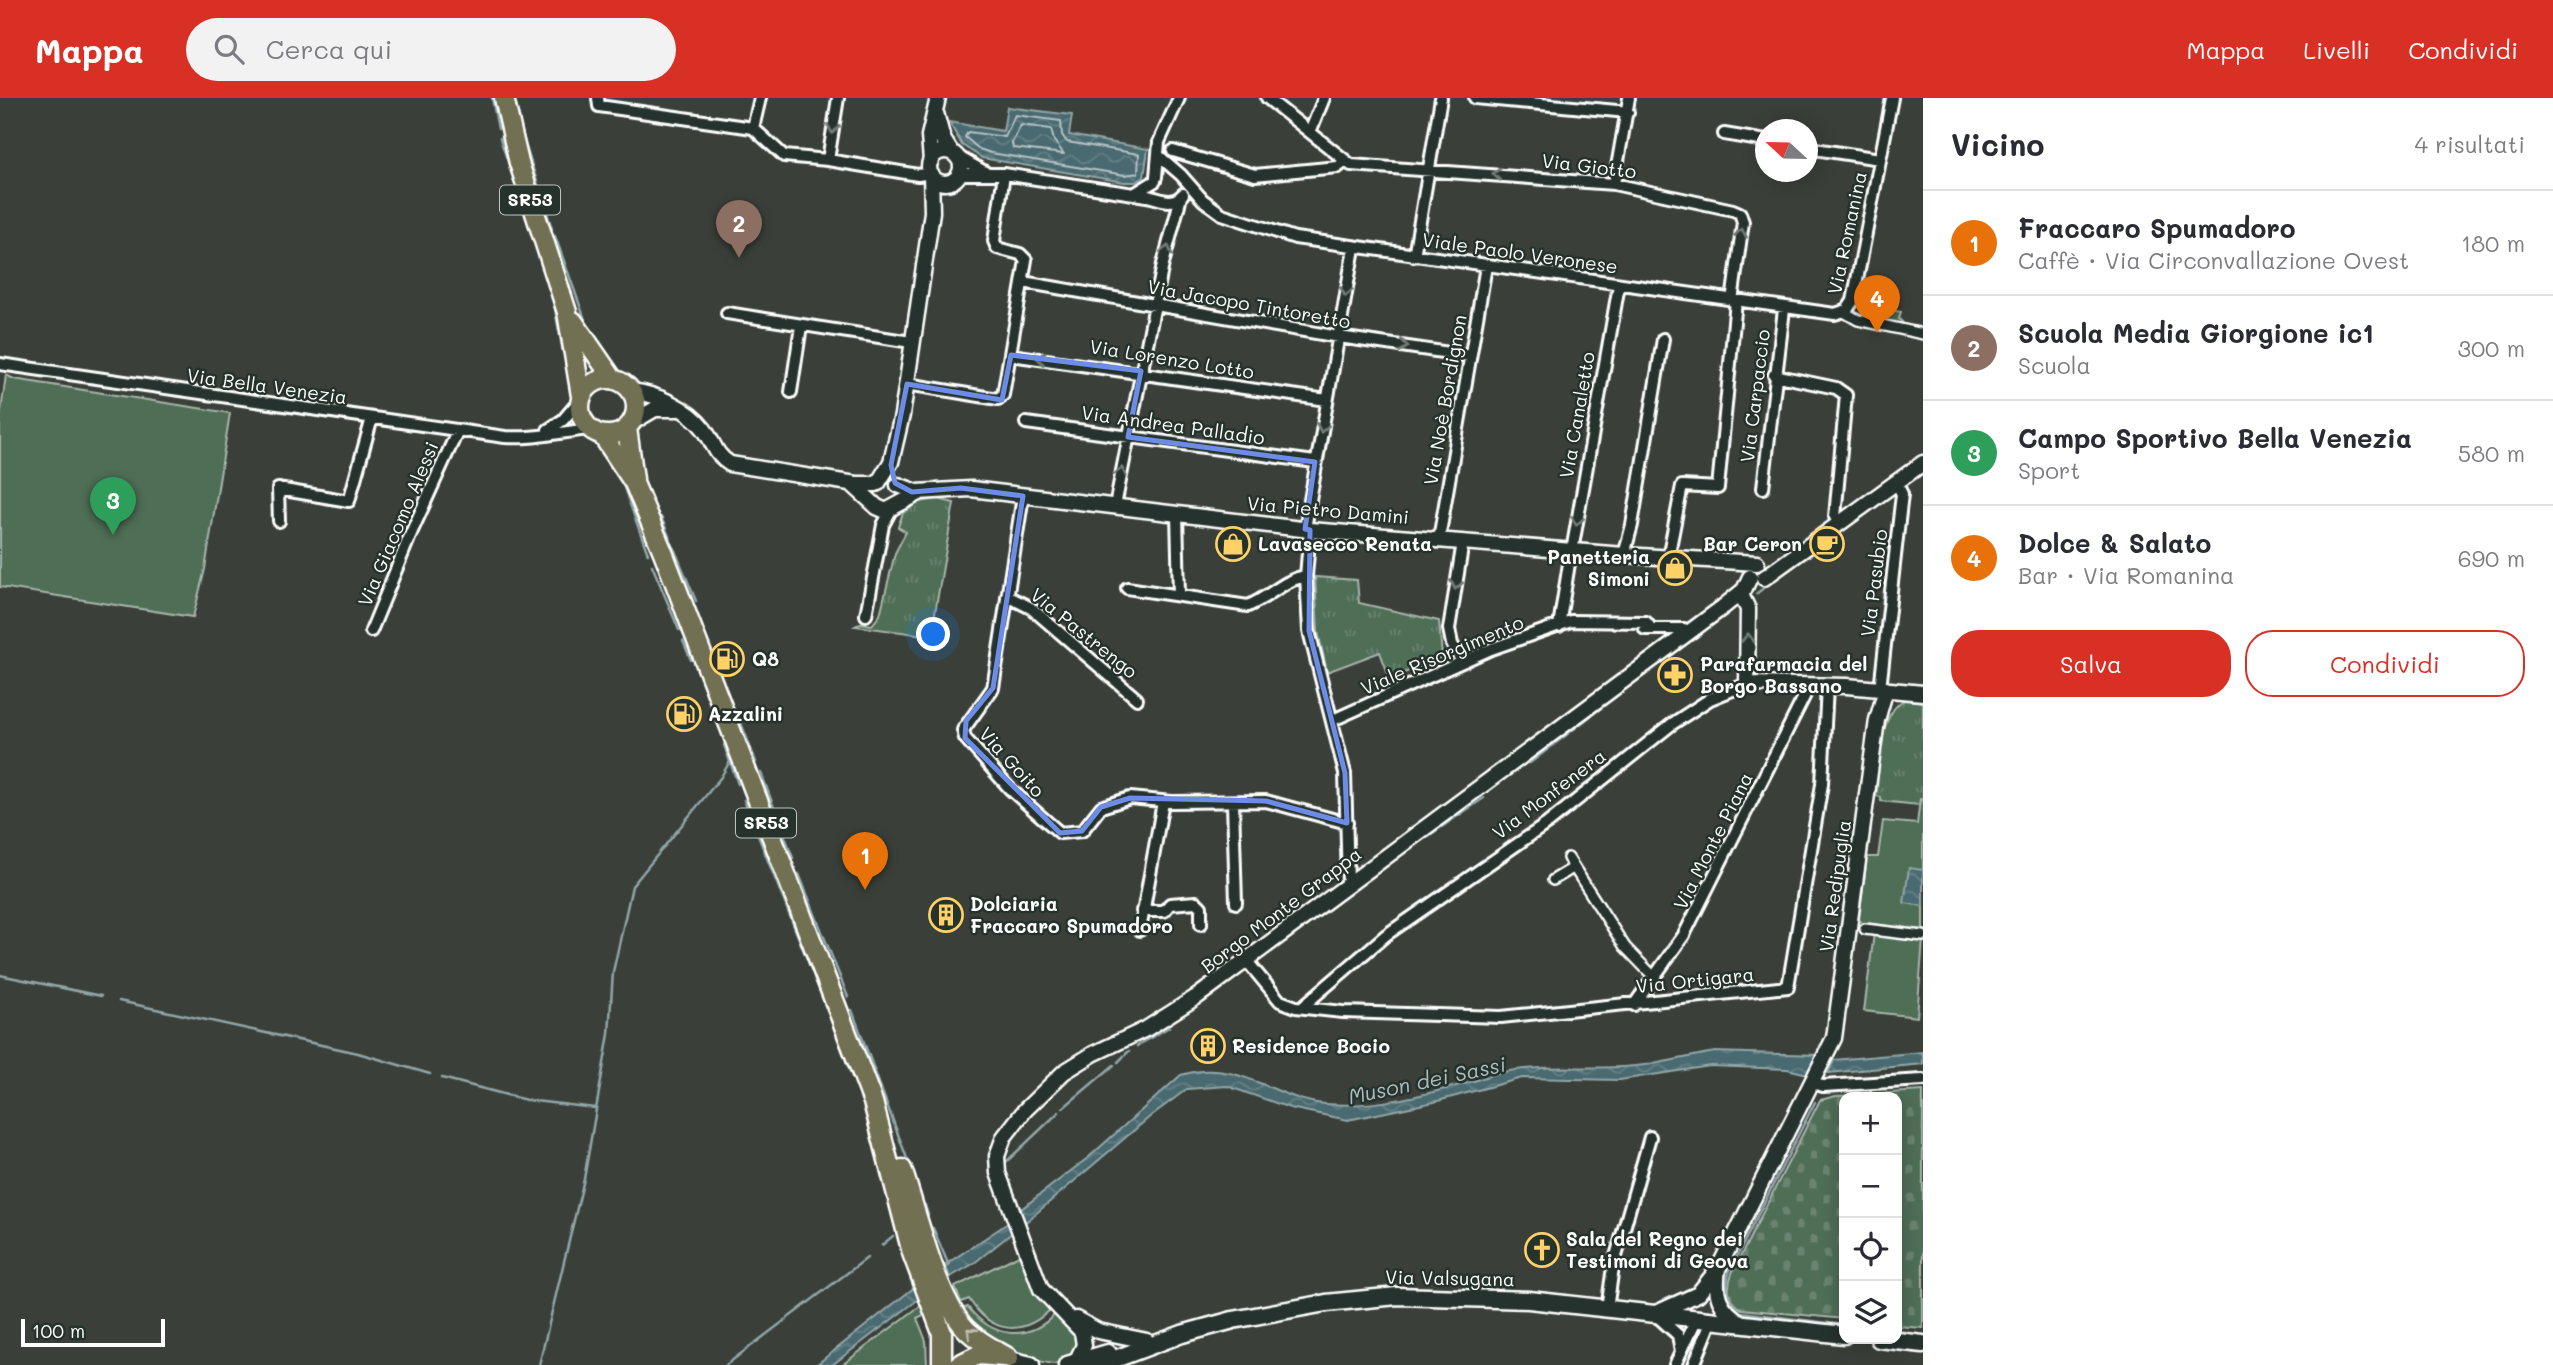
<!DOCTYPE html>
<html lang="it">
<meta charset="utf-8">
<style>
:root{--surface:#fff;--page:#f2f2f3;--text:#2b2b33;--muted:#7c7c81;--line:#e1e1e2;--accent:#d93025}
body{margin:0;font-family:Mali,sans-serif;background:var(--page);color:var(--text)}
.controls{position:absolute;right:21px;bottom:21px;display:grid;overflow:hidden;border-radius:14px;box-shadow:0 4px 18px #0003}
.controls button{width:63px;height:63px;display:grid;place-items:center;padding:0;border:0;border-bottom:2px solid var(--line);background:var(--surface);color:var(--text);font:35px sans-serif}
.compass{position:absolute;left:1755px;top:21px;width:63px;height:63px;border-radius:50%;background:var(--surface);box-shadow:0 4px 18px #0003;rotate:292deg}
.scale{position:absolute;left:21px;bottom:18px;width:144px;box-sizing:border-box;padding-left:7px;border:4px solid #fff;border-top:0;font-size:19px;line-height:24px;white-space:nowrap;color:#fff;-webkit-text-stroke:5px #26332d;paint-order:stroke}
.you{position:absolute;left:934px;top:537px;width:24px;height:24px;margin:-18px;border:5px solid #fff;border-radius:50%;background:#1a73e8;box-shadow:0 0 0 10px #1a73e833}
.badge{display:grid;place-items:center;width:46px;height:46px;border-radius:50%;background:var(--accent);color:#fff;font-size:23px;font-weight:700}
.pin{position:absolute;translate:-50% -58px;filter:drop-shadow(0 2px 4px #0008)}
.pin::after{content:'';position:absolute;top:37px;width:24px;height:21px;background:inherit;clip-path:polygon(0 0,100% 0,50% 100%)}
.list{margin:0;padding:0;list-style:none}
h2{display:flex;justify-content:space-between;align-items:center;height:91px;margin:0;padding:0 28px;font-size:30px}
h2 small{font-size:23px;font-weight:400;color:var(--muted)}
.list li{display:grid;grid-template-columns:46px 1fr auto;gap:21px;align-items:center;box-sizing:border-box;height:105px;padding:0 28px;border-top:2px solid var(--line)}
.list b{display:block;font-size:26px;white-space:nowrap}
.list p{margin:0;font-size:23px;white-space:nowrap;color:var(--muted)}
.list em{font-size:23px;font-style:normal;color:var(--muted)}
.actions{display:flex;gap:14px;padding:21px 28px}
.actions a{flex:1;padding:16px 0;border:2px solid var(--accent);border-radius:28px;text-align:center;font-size:24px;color:var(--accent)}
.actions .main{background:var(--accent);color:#fff}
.icon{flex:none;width:38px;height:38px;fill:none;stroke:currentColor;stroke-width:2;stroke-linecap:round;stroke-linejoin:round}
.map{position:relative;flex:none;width:1923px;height:1267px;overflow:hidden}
header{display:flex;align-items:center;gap:42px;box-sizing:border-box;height:98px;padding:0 35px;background:var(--accent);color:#fff}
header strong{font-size:33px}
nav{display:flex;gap:38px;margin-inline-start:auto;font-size:24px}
.search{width:490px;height:63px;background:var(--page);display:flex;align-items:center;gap:18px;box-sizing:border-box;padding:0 24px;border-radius:38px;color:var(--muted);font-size:26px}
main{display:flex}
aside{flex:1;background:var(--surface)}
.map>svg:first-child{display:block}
.grass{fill:#506e57;stroke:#a8b6ab;stroke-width:2}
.cemetery{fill:url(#cemetery-stones);stroke:#a8b6ab;stroke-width:2}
.park{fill:url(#park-tufts);stroke:#a8b6ab;stroke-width:2}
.water{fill:url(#water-waves);stroke:#92a6a9;stroke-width:2}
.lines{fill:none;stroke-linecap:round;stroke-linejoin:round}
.shore{stroke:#b6c3c6;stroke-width:2}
.stream{stroke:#92a6a9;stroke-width:2.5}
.pedestrian-casing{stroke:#fff;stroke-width:14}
.minor-casing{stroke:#fff;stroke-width:16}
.tertiary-casing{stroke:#fff;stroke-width:19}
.secondary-casing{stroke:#fff;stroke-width:21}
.primary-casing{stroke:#fff;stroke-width:23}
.pedestrian{stroke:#26332d;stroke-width:9}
.minor{stroke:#26332d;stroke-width:10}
.tertiary{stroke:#26332d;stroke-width:14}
.secondary{stroke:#26332d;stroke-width:16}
.primary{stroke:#716f52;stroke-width:18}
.oneway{stroke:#727a76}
.oneway2{stroke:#bfbeb1}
.marked{fill:none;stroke:#6c8ce6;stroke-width:5;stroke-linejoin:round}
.labels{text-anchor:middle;stroke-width:5;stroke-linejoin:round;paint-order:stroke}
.shield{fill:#26332d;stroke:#bec2c0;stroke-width:2}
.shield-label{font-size:18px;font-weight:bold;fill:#fff}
.street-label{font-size:19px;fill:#fff;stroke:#26332d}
.poi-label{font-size:19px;font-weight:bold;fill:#fff;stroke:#26332d;text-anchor:start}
.water-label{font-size:21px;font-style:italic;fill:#adbcbf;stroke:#26332d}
</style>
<header>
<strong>Mappa</strong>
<div class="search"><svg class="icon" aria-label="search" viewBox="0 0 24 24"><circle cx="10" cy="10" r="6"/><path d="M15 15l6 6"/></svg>Cerca qui</div>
<nav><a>Mappa</a><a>Livelli</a><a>Condividi</a></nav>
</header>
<main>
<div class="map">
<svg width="1923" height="1267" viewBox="0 0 1923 1267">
<defs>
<pattern id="cemetery-stones" width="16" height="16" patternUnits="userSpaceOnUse" patternTransform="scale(1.75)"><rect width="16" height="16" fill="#506e57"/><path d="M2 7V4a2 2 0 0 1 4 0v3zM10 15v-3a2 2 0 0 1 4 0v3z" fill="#6a8470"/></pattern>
<pattern id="park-tufts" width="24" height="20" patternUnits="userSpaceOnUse" patternTransform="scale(1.75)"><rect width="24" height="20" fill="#506e57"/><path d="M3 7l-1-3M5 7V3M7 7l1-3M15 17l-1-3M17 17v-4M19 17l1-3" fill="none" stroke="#6a8470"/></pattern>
<pattern id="water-waves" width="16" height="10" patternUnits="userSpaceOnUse" patternTransform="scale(1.75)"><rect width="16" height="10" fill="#496a70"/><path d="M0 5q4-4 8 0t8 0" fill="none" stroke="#648085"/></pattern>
</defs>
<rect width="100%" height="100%" fill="#3a4039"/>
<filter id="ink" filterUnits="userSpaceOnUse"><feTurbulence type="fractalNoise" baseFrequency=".0143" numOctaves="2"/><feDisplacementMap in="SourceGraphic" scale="14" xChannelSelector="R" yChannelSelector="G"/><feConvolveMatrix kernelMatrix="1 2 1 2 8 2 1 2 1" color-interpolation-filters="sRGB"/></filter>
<g filter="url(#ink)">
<path class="grass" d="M1880,201l12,3 -1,8 10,2 -2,7 6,6 -32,-7 -9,-11h14z
M6,277l8,4 216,34 -25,156 -12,48 -193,-30v-169z
M1920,701l3,1v130l-61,-7 -3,-4 8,-62h11l5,-36 34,3z
M1874,835l49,6 -6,78 -53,-6z
M1021,1156l9,28 21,27c-29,28 -60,25 -82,-10l-8,3 -6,-15z
M924,1205l4,10 -11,5 9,23 1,24h-85z
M968,1209c24,31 60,36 88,6 15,13 27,20 20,41l-21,10c-32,-3 -73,-31 -94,-55z"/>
<path class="cemetery" d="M1923,993v237l-26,-2v-229h-53v222l-102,-10c-16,-7 -15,-21 -10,-36l88,-173 16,-4z"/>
<path class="park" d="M938,401l16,4 -23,133 -76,-10 6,-3 11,2 8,-10 15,-62 11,-21 -8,-5 5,-14 17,-11z
M1315,479l42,3 2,23 80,18 3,36 -52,22 -10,-27 -53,20 -9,-40z
M1904,602l19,2v98l-3,-1 -1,6 -38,-4v-4l-5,-1c4,-27 1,-81 28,-96z"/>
<path class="water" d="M1007,9l65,8 -3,20 79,14 -4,28 -7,5h-13l-142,-24 -20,-13 -13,-23 54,9z
M1909,770l14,2v36l-19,-3z
M1715,954l103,3 -10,19 -21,-5 -77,-3 -90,14 -98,-2 -88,24 -86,18 -58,-12 -63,-22 -40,3 -35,26 -132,112 -4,-14 73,-56 92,-82c58,-18 93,25 144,29 48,4 96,-8 142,-21 12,-3 23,-9 35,-11 45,-8 89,-2 134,-6 26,-2 53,-10 79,-14z
M1923,954v12l-95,9 6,-13z
M1008,1125l4,10 -39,31 -23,13 -5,-12z
M915,1189l4,12 -87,66h-16z"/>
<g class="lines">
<path class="shore" d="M1015,17l46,6 1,14 5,7 72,12 -1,19 -13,2 -134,-22 -12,-4 -14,-12 3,-5 37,5z
M1021,27l30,4 3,12 10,13 -51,-6 -1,-5z"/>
<path class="stream" d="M492,0l6,31
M514,0l6,30 32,101
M500,40l51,154
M555,138l33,92
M553,201l10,53
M622,384l26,72
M661,419l35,84
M652,467l27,65
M1756,496l30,-24
M683,543l8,19
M738,617l18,47
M724,647l14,39
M1530,665l88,-68
M761,675l32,85
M744,702l82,207
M1405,754l79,-54
M799,776l49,123
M1356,791l26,-20
M1257,864l95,-70
M0,877l101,21
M1216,893l30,-21
M119,903l239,52 72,21
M852,912l67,181
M830,920l22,59
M1137,948l32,-19
M1118,964l11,-11
M442,980l84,22 69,8
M1815,1004l-86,170c-4,18 -4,29 12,40l103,13
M1063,1010l51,-43
M1005,1065l54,-51
M925,1107l3,10
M933,1130l16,38
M882,1147l11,-9
M1897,1233l9,1
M539,1267l45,-186 25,-145 4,-62 19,-86 89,-109 9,-16
M726,1267l141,-107"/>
<g class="pedestrian-casing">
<path id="pedestrian" d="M1844,214l14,8 65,14
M1568,760l57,89 30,31
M1553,782l20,-12
M1865,831l58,7"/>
</g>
<g class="minor-casing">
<path id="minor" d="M598,0l1,8 154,22 31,28 44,4 90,15 13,-2
M1267,0l84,67 263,19 119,26 7,3 3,9 -11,79
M1475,0l153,14
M753,30l7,-30
M1310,34l14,-34
M1724,36l42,7
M1808,50l72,11
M1173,53l82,24 83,-8 6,-5
M957,58l28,16
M1159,58l22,19 22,25 19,14 73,24 540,76 12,-4 6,-9 39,-203
M828,62l10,-62
M959,76h45l143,22c13,2 25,11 36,-2
M1156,79l3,-35 20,-44
M1614,86l15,-86
M1134,96l21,-13
M1414,158l27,-158
M1023,184l316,55 131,19
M727,215l184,29
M1011,257l316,45
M0,266l505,73c29,2 56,-5 85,-8
M1774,277l62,13 10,7 -11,122 4,5
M907,286l91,15 5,-4 23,-135 -6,-6 -23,-6 -3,-7 10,-67
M791,294l10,-66
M1026,325l289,39
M548,332l15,-10 17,-20
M1763,390l21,-179
M1023,398l-30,192 -30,42 2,8 45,51 50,44 22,-2 19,-24 29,-9 42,4 94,-1 81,22
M1115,408l48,-242 18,-67
M1177,416l2,81
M279,423l-1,-32 71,12 23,-83
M1305,431l49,-281
M1310,432l-4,46 3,55 36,142 3,110
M1439,441l47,-273
M1572,453l47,-266
M1624,457l8,-30 31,-186
M1668,460l14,-72 36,2 18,-187
M1127,490l121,18c20,-8 37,-27 58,-30
M1007,498l24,12 106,91
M866,517l17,-90 8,-15
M1559,528l12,-75
M1645,531h39l3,4
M371,533l41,-100 46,-101
M1462,564l-10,-18 -3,-15 14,-87
M1880,591l22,-195 -6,-12
M1333,622l158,-71 80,-28 75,1 4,5
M1233,705l3,100
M1142,813h22l6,-7 26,-2 5,5v17
M1140,832l23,-128
M1246,862l34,41 16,6 47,5 158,5 287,-30 34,-203 5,-98
M1634,907l50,-70 126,-250
M1302,909l84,-72 162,-112 124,-99 38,-25 37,-15
M1811,985l12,3 100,-6
M1607,1211l6,-42 37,-130
M1657,1218l21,19 3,17
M1675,1267l22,-47
M1694,1267l18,-45"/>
</g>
<g class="tertiary-casing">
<path id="tertiary" d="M936,15l7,26 8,13
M929 69a16 16 0 1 1 32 0a16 16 0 1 1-32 0Z
M931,63l-2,-25 9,-38
M631,293c26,3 57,17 73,38 10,14 11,26 26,35l126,20h20
M631,325l24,-14h22
M878,385l13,-21 11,-47 30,-203 -1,-38
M852,386l25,23 9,4 35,-19
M898,387l19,7 54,-3 339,41 314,25 133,8
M1764,480l159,-115
M1740,495l8,16 -1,75 100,2 76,7
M1654,1216l44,-20 19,-24
M1076,1221l22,12 49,10
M1742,1225c-23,-13 -28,-29 -24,-54l116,-231 43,-318 9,-31
M1076,1264l8,-17 -2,-13 -41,-43 -43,-116 -1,-17 7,-19 21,-27 39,-38 29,-18 53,-25 52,-33 525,-389 21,-17 6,-13"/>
</g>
<g class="secondary-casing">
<path id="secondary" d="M1879,1241l44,5
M1014,1263l17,4
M1067,1267l41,-12
M1099,1267l83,-31 51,-14 93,-17 71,-7 132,4 315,35"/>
</g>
<g class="primary-casing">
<path id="primary" d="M504,0l15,65 48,149 14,84
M573,223l40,58
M580 309a28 28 0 1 1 56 0a28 28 0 1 1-56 0Z
M627,330l7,51
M602,337l32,48 29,69 210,550 39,151 30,80v32
M902,1071c14,40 36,136 67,163 12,11 27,18 40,26
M958,1267l20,-10 26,2"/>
</g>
<use href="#pedestrian" class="pedestrian"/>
<use href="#minor" class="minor"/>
<use href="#tertiary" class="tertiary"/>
<use href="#secondary" class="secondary"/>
<use href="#primary" class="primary"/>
</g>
<defs><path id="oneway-chevron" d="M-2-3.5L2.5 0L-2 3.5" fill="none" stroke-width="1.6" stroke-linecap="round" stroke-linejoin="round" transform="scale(1.75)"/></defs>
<g class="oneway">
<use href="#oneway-chevron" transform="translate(833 31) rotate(99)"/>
<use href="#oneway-chevron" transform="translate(1497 76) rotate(-176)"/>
<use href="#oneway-chevron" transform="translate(1741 135) rotate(-83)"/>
<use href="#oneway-chevron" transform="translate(1167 152) rotate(-76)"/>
<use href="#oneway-chevron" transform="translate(1346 194) rotate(100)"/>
<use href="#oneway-chevron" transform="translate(1404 248) rotate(8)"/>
<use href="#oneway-chevron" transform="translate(1041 260) rotate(-173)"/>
<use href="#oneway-chevron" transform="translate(1322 330) rotate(101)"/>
<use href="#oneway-chevron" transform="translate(1121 374) rotate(-79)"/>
<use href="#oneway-chevron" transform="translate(1577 423) rotate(99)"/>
<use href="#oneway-chevron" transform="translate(1456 487) rotate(100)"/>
<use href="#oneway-chevron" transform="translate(1748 540) rotate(-89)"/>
</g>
<use class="oneway2" href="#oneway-chevron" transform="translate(971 1234) rotate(-138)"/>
</g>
<path class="marked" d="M1011,257l130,16 -13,66 187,25 -10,67 5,1 -1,101 36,142 2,50 -81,-22 -136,-3 -29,9 -19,24 -22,2 -95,-95 1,-17 27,-33 30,-192 -62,-8 -49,4 -17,-9 -4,-18 16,-81 95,16z"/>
<defs>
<g id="shop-ring" transform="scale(1.75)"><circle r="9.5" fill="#26332d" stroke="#ffd166" stroke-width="1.5"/><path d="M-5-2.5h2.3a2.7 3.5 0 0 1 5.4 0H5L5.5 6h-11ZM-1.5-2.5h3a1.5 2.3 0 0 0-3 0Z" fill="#ffd166"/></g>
<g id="cafe-ring" transform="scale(1.75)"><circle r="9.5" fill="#26332d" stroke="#ffd166" stroke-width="1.5"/><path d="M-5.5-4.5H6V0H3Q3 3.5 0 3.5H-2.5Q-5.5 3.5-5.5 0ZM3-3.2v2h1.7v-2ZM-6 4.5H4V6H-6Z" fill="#ffd166"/></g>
<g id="fuel-ring" transform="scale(1.75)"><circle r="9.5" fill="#26332d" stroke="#ffd166" stroke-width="1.5"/><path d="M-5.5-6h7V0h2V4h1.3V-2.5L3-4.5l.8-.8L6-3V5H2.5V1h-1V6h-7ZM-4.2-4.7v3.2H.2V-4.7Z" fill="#ffd166"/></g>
<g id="pharmacy-ring" transform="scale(1.75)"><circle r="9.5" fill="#26332d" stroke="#ffd166" stroke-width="1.5"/><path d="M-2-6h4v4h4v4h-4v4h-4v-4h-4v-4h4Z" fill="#ffd166"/></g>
<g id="building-ring" transform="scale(1.75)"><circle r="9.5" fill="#26332d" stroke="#ffd166" stroke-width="1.5"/><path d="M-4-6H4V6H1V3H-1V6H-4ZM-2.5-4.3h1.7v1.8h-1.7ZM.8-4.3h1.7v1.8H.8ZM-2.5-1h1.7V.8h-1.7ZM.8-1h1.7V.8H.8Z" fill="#ffd166"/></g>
<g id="church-ring" transform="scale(1.75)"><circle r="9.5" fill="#26332d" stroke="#ffd166" stroke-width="1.5"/><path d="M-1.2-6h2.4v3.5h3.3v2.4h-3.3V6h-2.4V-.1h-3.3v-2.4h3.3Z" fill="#ffd166"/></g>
</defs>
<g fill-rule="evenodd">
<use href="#shop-ring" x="1233" y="446"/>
<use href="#cafe-ring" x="1827" y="446"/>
<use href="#shop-ring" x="1675" y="470"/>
<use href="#fuel-ring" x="727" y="561"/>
<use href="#pharmacy-ring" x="1675" y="577"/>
<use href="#fuel-ring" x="684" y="616"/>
<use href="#building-ring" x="946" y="817"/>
<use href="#building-ring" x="1208" y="948"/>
<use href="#church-ring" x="1542" y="1152"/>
</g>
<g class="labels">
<g class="shield">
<rect x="500" y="87.5" width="60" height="29" rx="5"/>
<rect x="736" y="710.5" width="60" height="29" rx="5"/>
</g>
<g class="shield-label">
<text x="530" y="108">SR53</text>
<text x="766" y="731">SR53</text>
</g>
<g class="street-label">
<text transform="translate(1589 68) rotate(7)" y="7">Via Giotto</text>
<text transform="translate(1847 135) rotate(-78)" y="7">Via Romanina</text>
<text transform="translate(1520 155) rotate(8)" y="7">Viale Paolo Veronese</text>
<text transform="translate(1249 206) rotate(10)" y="7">Via Jacopo Tintoretto</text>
<text transform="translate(1172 261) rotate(9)" y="7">Via Lorenzo Lotto</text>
<text transform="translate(267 288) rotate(8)" y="7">Via Bella Venezia</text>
<text transform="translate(1755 298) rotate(-83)" y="7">Via Carpaccio</text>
<text transform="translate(1445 302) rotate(-80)" y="7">Via Noè Bordignon</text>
<text transform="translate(1577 317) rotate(-80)" y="7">Via Canaletto</text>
<text transform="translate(1173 327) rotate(8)" y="7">Via Andrea Palladio</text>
<text transform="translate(1328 412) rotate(5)" y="7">Via Pietro Damini</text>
<text transform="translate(398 426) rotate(-67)" y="7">Via Giacomo Alessi</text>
<text transform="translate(1874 485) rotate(-83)" y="7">Via Pasubio</text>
<text transform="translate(1084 535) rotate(39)" y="7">Via Pastrengo</text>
<text transform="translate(1442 557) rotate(-23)" y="7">Viale Risorgimento</text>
<text transform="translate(1012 664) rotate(48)" y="7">Via Goito</text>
<text transform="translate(1549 696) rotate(-37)" y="7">Via Monfenera</text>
<text transform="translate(1713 743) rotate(-63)" y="7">Via Monte Piana</text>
<text transform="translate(1835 788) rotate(-82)" y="7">Via Redipuglia</text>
<text transform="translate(1281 812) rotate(-37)" y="7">Borgo Monte Grappa</text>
<text transform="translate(1695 882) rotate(-6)" y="7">Via Ortigara</text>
<text transform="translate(1450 1180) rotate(1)" y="7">Via Valsugana</text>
</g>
<g class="poi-label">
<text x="1258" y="453">Lavasecco Renata</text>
<text x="1802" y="453" text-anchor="end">Bar Ceron</text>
<text x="1650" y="466" text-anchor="end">Panetteria<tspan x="1650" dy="22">Simoni</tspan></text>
<text x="752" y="568">Q8</text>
<text x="1700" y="573">Parafarmacia del<tspan x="1700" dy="22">Borgo Bassano</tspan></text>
<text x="708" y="623">Azzalini</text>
<text x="970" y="813">Dolciaria<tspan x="970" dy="22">Fraccaro Spumadoro</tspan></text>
<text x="1232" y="955">Residence Bocio</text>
<text x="1566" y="1148">Sala del Regno dei<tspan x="1566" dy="22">Testimoni di Geova</tspan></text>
</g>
<g class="water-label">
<text transform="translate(1427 983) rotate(-12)" y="7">Muson dei Sassi</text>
</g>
</g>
</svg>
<div class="controls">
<button>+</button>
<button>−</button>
<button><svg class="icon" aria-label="locate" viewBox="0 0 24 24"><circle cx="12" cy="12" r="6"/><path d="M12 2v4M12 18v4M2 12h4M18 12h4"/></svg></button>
<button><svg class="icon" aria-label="layers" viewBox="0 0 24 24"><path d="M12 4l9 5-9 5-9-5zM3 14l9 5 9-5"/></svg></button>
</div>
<svg class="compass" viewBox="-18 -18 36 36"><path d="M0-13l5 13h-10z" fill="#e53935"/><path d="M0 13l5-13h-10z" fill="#7c7c81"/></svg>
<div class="scale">100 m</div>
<div class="you"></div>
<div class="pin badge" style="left:865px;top:792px;background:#e8710a">1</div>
<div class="pin badge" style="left:739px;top:160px;background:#8d6e63">2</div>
<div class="pin badge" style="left:113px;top:437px;background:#2e9e5b">3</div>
<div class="pin badge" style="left:1877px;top:235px;background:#e8710a">4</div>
</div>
<aside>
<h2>Vicino<small>4 risultati</small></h2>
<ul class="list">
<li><span class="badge" style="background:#e8710a">1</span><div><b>Fraccaro Spumadoro</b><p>Caffè · Via Circonvallazione Ovest</p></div><em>180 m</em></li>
<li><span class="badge" style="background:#8d6e63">2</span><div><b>Scuola Media Giorgione ic1</b><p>Scuola</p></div><em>300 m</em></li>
<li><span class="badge" style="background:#2e9e5b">3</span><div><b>Campo Sportivo Bella Venezia</b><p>Sport</p></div><em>580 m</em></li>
<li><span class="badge" style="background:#e8710a">4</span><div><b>Dolce &amp; Salato</b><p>Bar · Via Romanina</p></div><em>690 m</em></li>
</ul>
<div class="actions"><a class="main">Salva</a><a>Condividi</a></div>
</aside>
</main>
